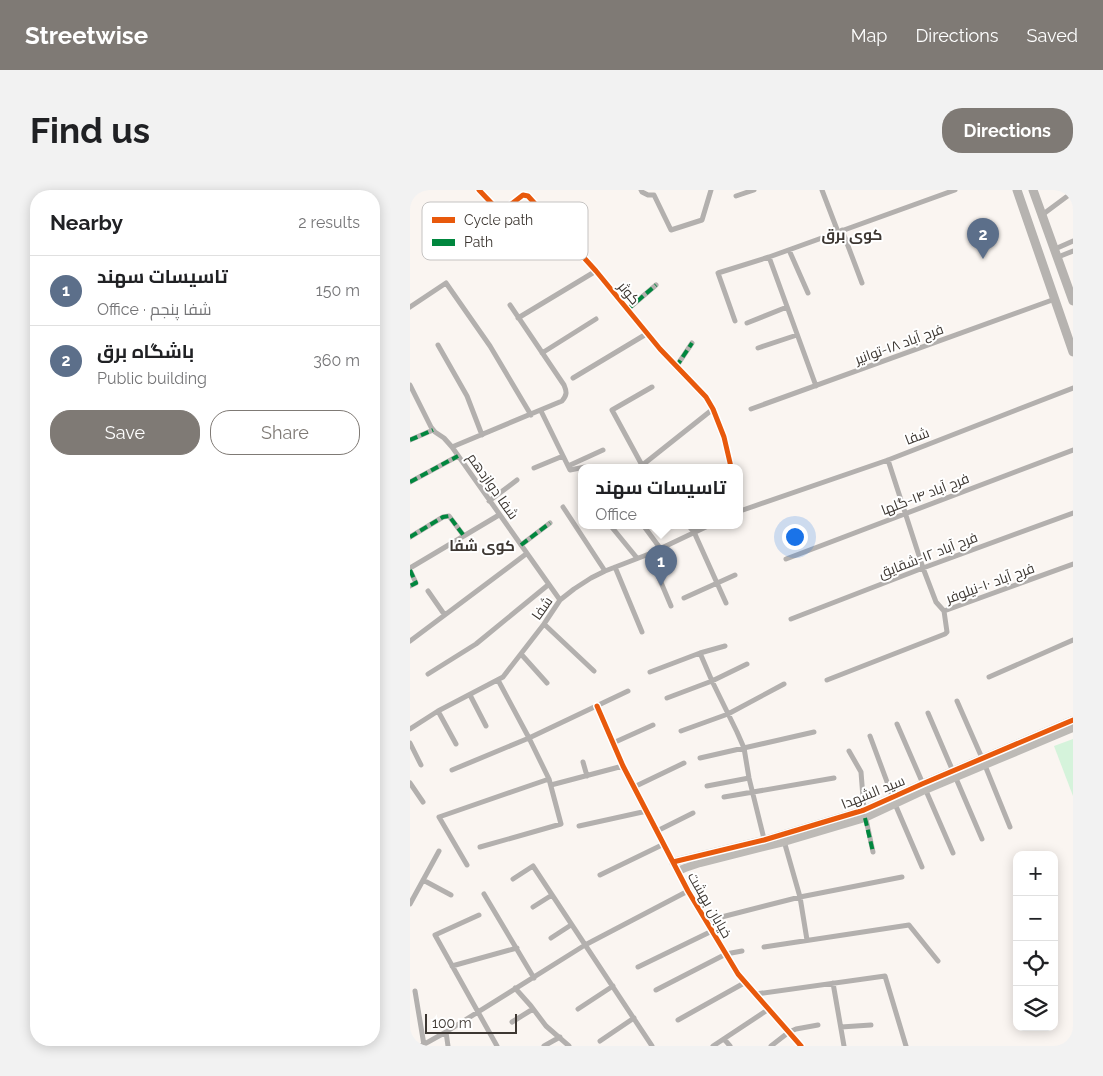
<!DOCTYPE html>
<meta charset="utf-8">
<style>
:root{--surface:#fff;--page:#f2f2f2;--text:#202124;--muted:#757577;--line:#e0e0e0;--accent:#7f7a75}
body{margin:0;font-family:Raleway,Cairo,sans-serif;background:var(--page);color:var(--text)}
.controls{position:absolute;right:15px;bottom:15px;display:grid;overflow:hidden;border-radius:10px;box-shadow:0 2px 12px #0003}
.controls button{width:45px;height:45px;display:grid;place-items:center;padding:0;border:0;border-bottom:1px solid var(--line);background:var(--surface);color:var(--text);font:25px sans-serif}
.scale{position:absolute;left:15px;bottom:12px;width:92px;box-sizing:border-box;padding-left:5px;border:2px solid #3d3732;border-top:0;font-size:14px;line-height:18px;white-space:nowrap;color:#3d3732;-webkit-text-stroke:4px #fff;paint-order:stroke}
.you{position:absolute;left:384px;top:346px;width:18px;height:18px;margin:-12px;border:4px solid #fff;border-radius:50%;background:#1a73e8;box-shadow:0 0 0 8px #1a73e833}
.badge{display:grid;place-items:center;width:32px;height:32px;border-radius:50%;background:var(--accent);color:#fff;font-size:16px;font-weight:700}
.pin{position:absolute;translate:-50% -41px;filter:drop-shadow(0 1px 2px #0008)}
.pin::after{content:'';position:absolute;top:26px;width:18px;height:15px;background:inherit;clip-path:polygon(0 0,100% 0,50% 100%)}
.popup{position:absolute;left:168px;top:274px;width:165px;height:65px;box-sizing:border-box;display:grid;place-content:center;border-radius:10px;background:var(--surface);filter:drop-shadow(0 1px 4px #0005);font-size:16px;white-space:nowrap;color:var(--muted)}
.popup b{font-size:19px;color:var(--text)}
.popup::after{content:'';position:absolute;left:50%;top:100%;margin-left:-10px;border:10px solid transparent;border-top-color:var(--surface)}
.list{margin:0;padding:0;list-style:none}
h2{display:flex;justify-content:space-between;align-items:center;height:65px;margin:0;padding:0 20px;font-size:21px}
h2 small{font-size:16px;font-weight:400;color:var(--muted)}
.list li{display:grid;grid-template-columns:32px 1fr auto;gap:15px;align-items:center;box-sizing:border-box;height:70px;padding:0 20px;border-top:1px solid var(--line)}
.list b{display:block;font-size:19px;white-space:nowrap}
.list p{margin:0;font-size:16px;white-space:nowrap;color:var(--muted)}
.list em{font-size:16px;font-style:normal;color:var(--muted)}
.actions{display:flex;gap:10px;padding:15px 20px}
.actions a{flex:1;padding:11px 0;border:1px solid var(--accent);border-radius:20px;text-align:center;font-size:18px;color:var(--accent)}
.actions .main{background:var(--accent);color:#fff}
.icon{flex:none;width:28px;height:28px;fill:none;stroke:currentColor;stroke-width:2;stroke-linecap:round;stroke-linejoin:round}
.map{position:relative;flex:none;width:663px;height:856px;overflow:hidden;border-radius:20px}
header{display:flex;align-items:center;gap:30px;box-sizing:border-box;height:70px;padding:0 25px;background:var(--accent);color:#fff}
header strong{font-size:24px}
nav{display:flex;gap:28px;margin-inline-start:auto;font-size:18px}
.intro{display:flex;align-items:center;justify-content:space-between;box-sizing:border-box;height:120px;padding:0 30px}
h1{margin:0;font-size:35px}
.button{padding:12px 22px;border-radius:20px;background:var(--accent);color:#fff;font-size:18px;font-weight:700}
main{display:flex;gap:30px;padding:0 30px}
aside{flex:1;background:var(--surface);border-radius:20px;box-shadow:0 2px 12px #0003}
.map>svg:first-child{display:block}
.green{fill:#d5f3db}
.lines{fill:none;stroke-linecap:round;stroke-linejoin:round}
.street{stroke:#b3b0ae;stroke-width:5}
.secondary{stroke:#bdbab6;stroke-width:8}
.primary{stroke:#b6b3b0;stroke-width:9}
.quiet{stroke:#00873e;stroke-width:4;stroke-dasharray:8 4;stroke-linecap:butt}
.cycleway-casing{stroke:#fff;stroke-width:8}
.cycleway{stroke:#e8590c;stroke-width:5}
.labels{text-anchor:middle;stroke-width:4;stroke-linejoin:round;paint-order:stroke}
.street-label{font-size:14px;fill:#3d3732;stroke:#fff}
.neighbourhood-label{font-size:15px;font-weight:bold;fill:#3d3732;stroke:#fff}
.key{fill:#fff;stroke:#c5c3c2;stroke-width:1}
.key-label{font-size:14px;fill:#3d3732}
</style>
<header>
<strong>Streetwise</strong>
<nav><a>Map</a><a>Directions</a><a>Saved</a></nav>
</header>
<div class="intro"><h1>Find us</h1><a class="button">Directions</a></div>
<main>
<aside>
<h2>Nearby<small>2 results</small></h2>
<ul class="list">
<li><span class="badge" style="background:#5c6f8a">1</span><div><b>تاسیسات سهند</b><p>Office · شفا پنجم</p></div><em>150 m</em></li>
<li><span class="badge" style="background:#5c6f8a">2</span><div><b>باشگاه برق</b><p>Public building</p></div><em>360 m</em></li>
</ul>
<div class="actions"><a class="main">Save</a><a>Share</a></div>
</aside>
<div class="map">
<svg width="663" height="856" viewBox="0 0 663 856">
<rect width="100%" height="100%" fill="#faf5f1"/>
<path class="green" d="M663,549v57l-19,-50z"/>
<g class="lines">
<path class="street" d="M69,0l20,21 2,1 22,-17 5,1 68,75 64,78 46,48 7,12 11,28 7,30
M231,0l1,2 6,3h6l17,35 31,-10 9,-30
M412,0l16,42
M326,6l18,-6
M632,25l31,-23
M139,29l12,-10
M432,40l20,53
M645,59l18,-8
M379,60l19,43
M120,62l28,-22
M359,67l47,129
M648,67l15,-6
M0,117l36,-24 44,63 41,69
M218,119l28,-24
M108,128l78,-47
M325,131l-17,-48 51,-16 186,-67
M337,133l40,-16
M28,155l29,51 15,39
M348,158l39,-13
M132,163l54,-34
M266,177l16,-24
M163,188l75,-45
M0,195l21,42 4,5 9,6 8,9 108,153
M341,219l304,-110
M131,221l29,59 15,-3
M0,250l23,-10
M42,257l110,-46c5,-6 5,-9 2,-16l-54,-80
M478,270l35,108 13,34 8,9
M158,276l35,-16
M230,277l73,-58
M233,277l-31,-57 40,-23
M124,278l29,-12
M0,292l48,-26
M79,311l28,-21
M153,317l42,64
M330,321l148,-51 185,-72
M200,335l27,33
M233,335l17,23
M278,335l6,7 32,71
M0,347l33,-20 6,-1 15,20
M111,355l29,-22
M239,364l22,52
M376,369l287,-109
M205,377l27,65
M0,378l89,-53
M0,380l6,13 -6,3
M18,401l16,23
M274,408l51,-23
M381,429l132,-51 150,-55
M134,434l50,47
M0,451l116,-87
M290,463l12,28 25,51 7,16 5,30 16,65
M111,464l26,29
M240,482l50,-19 25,-7
M18,484l48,-30 72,-59
M579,487l84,-37
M417,490l118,-46 2,-2 -3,-21 129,-47
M60,505l16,31
M257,508l45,-17 35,-17
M547,511l25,57 28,69
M187,516l26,60 65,125 50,83 63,72
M28,521l18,33
M518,523l54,126
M487,534l56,129
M0,539l28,-18 65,-34 41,-53 16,-24 14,-11 17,-11 14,-7 44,-17 61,-29
M271,541l47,-17 56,-30
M460,546l23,62
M0,553l11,22
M203,553l40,-18
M439,561l12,21 3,38 9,42
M290,568l114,-26
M173,572l4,14
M42,580l77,-32 99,-47
M0,593l13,19
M141,595l72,-19
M297,596l42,-8
M224,597l50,-24
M314,607l110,-19
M485,614l27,63
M169,636l68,-15
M247,641l36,-18
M374,651l16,56 7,43
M70,657l81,-23 -12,-45 -20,-41 -31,-58
M57,675l-28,-48 110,-38
M190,685l64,-31
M103,689l20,-13 119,180
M13,690l28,15
M74,704l50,84
M0,714l29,-53
M123,717l19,-12
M69,725l-44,20 62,111
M296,731l94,-24 102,-20
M141,748l20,-13
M354,757l145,-22 29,36
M42,776l65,-18
M228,777l74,-36
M423,793l11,63
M105,798l16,18 15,20 23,20
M246,800l70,-36 16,-3
M5,801l9,54
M346,804l129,-18 21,70
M168,819l35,-23
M268,830l68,-38
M102,832l21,-13
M431,837l30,-2
M36,842l2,14
M314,849l6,7
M190,851l34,-23
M11,856l25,-14 139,-87 103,-54
M134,856l16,-9
M303,856l56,-37
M361,856l18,-14 7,-3 22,-4"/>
<path class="secondary" d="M263,672l91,-22 100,-30 58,-26 151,-64
M268,681l7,-3 15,-5 84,-21 81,-24 60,-28 148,-62"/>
<path class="primary" d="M607,0l56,162
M623,0l40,111"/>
<path class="quiet" d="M120,62l28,-22
M218,119l28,-24
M266,177l16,-24
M0,250l23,-10
M0,292l48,-26
M0,347l33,-20 6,-1 15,20
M111,355l29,-22
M0,380l6,13 -6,3
M455,628l8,34"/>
<g class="cycleway-casing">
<path id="cycleway" d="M69,0l20,21 2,1 22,-17 5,1 68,75 64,78 46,48 7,12 11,28 7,30
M187,516l26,60 65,125 50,83 63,72
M263,672l91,-22 100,-30 58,-26 151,-64"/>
</g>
<use href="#cycleway" class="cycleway"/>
</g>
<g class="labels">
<g class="street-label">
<text transform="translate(219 103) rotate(50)" y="5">کوثر</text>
<text transform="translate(489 154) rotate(-20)" y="5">فرح آباد ۱۸-توانیر</text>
<text transform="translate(507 246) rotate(-21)" y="5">شفا</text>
<text transform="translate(83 296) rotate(55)" y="5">شفا دوازدهم</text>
<text transform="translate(515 304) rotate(-21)" y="5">فرح آباد ۱۴-گلها</text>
<text transform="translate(518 365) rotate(-21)" y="5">فرح آباد ۱۲-شقایق</text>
<text transform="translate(580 393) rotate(-20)" y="5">فرح آباد ۱۰-نیلوفر</text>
<text transform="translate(132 418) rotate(-55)" y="5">شفا</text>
<text transform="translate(463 602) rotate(-22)" y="5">سید الشهدا</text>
<text transform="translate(300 715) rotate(60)" y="5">خیابان بهشت</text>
</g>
<g class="neighbourhood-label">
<text x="442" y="50">کوی برق</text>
<text x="72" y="361">کوی شفا</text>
</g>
</g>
<rect x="12" y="12" width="166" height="58" rx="8" class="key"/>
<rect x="22" y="27" width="23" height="6" fill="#e8590c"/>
<rect x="22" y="49" width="23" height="7" fill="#00873e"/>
<g class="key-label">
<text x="54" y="35">Cycle path</text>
<text x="54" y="57">Path</text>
</g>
</svg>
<div class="controls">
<button>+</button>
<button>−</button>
<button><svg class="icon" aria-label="locate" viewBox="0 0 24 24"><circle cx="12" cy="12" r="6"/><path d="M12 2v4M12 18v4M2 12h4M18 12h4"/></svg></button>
<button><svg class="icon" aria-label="layers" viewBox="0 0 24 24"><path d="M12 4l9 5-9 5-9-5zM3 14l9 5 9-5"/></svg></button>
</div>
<div class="scale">100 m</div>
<div class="you"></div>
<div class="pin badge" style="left:251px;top:396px;background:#5c6f8a">1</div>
<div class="popup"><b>تاسیسات سهند</b>Office</div>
<div class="pin badge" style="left:573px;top:69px;background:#5c6f8a">2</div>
</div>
</main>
